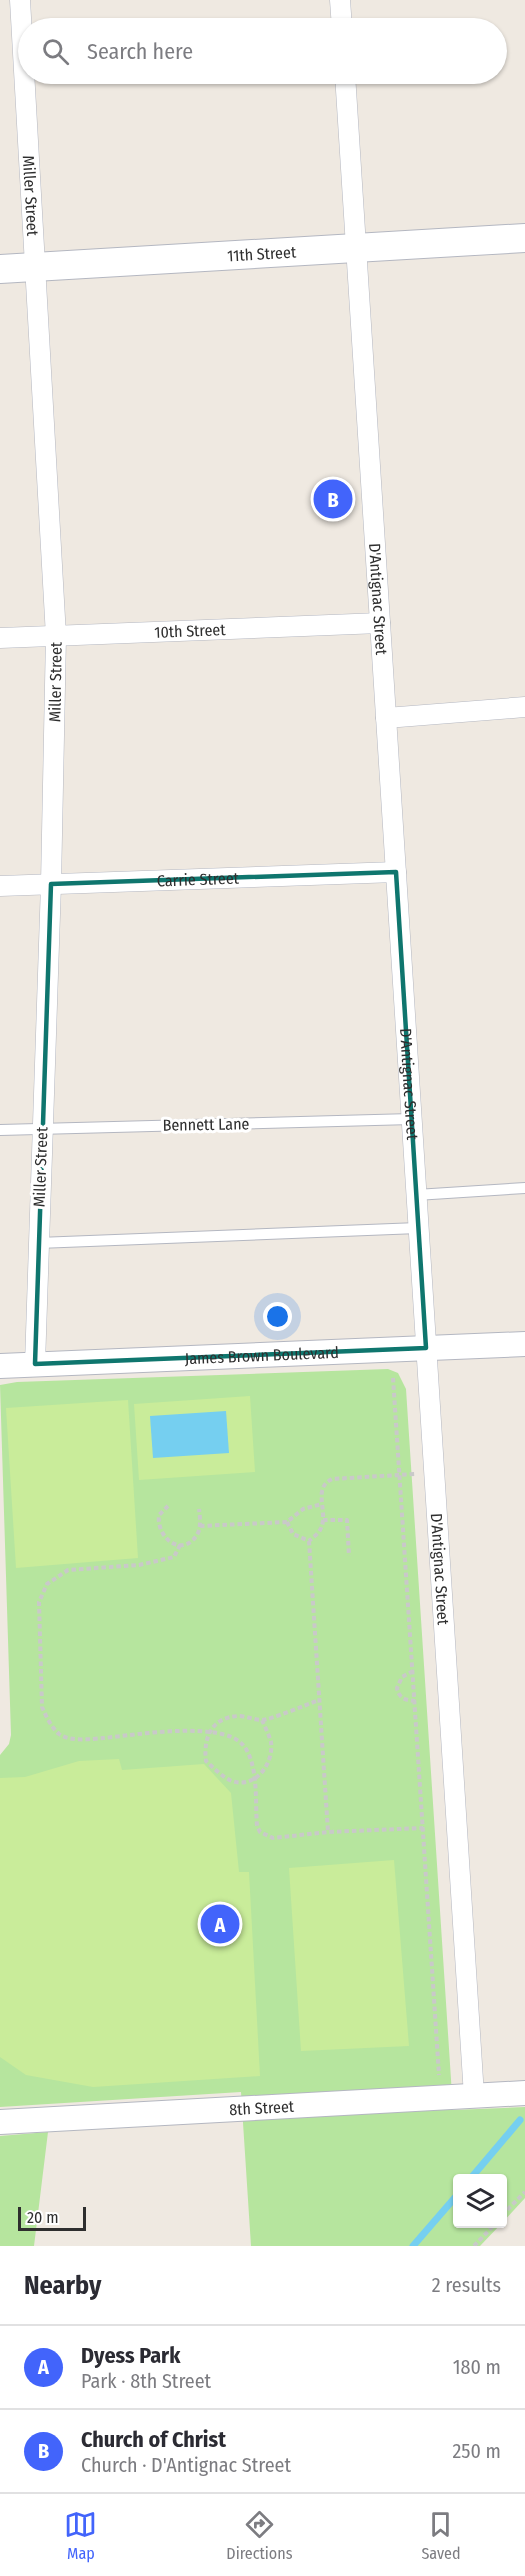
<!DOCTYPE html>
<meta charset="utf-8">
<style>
:root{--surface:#fff;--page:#f2f2f3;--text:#2b2b33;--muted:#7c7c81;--line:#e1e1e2;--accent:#4264fb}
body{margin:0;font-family:"Fira Sans Condensed",sans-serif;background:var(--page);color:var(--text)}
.controls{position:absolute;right:18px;bottom:18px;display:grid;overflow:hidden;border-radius:6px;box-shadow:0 2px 4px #0004}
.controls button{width:54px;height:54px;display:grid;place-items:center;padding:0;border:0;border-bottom:2px solid var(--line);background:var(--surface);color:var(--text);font:30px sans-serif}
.scale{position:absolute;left:18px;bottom:15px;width:68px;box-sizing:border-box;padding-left:6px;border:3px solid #2e2e2e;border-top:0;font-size:16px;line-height:21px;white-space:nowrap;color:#2e2e2e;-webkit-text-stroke:4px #fff;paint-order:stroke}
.you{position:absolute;left:278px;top:1317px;width:21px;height:21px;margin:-15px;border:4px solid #fff;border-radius:50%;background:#1a73e8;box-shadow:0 0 0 9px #1a73e833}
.badge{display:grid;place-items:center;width:39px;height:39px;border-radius:50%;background:var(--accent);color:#fff;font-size:20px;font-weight:700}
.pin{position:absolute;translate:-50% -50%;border:3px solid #fff;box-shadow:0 2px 6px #0006}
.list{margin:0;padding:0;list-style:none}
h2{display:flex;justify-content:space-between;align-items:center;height:78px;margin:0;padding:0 24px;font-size:26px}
h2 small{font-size:20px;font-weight:400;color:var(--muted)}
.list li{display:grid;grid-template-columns:39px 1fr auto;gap:18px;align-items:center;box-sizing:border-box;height:84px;padding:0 24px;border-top:2px solid var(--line)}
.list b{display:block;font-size:22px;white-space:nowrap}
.list p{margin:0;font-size:20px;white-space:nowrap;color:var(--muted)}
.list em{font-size:20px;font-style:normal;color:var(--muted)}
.icon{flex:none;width:33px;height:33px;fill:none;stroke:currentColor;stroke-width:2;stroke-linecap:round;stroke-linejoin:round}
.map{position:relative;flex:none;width:525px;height:2246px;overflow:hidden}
.search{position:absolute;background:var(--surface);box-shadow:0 2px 4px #0004;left:18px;right:18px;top:18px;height:66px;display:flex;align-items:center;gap:15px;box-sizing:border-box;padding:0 21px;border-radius:33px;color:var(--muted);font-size:22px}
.sheet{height:246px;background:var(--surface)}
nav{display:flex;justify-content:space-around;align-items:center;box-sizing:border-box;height:84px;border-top:2px solid var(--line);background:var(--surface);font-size:16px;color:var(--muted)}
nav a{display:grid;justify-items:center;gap:3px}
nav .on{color:var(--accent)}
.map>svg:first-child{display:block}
.green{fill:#b6e59e}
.pitch{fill:#c9ec9a}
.water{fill:#75cff0}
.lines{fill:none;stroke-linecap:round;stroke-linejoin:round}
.stream{stroke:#75cff0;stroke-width:7}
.service-casing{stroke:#b4b7c1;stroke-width:12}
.minor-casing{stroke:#b4b7c1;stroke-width:21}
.tertiary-casing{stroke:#b4b7c1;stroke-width:26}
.secondary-casing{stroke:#b4b7c1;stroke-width:30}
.path{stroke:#c9c9c9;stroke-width:4;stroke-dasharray:4.5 3;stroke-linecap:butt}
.service{stroke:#fff;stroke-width:10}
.minor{stroke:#fff;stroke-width:20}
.tertiary{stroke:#fff;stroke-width:24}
.secondary{stroke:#fff;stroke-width:28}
.marked{fill:none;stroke:#0f766e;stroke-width:4.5;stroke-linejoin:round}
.labels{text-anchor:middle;stroke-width:6;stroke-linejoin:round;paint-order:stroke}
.street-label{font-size:16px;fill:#2e2e2e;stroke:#fff}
</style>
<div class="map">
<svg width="525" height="2246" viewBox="0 0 525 2246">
<rect width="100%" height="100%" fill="#efe9e1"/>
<path class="green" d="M388,1369l10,4 8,16 47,721 72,-3v91l-22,24 -1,-44h-44v46h43l-21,22h-229l-10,-154 -241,15v-352l9,-11 2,-9 -11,-350 17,-3z
M48,2132l-14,114h-34v-110z"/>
<path class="pitch" d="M250,1396l5,76 -116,8 -5,-76z
M128,1400l10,158 -122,10 -10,-160z
M119,1759l3,11 82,-6 27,29 8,79h10l11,204 -167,11 -67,-12 -26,-18v-279l25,-1 54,-16z
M394,1860l15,186 -108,5 -12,-183z"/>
<path class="water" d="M226,1411l3,42 -76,5 -3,-42z"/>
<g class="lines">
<path class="stream" d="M471,2178l49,-58
M413,2246l45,-52"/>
<g class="service-casing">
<path id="service" d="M0,1130l412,-11
M416,1195l109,-7
M38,1243l380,-15"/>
</g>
<g class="minor-casing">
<g id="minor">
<path id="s1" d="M20,0l36,636 -5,248 -16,480"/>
<path d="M340,0l2,28"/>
<path id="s2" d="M345,74l129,2022"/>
<path id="s3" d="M0,638l380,-15"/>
<path d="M386,718l139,-11"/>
<path id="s4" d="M0,886l396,-14"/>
</g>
</g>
<g class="tertiary-casing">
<g id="tertiary">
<path id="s5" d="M0,1366l525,-22"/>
<path id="s6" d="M0,2122l525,-29"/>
</g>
</g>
<g class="secondary-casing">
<g id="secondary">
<path id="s7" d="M0,269l525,-31"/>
</g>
</g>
<path class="path" d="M393,1378l46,697
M168,1506l-9,9c-3,24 25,44 39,18 3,-7 2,-16 1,-24
M323,1520h24l2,36
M287,1522l6,12 16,7c3,-3 9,-7 11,-11 10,-17 -9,-41 12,-51l83,-5
M200,1526l87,-4 16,-13 19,-5
M309,1541l19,291
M180,1545l-6,12 -35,8 -71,5 -21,14 -8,18 3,105c4,9 9,20 17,27 11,8 32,5 45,4 31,-3 118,-18 139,7 16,19 12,58 14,81l3,6 13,6 55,-6 95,-4
M413,1671l-11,6 -5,11c2,11 9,12 18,13
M262,1720c3,7 7,15 9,22 3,21 -15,47 -39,39 -9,-3 -18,-13 -26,-20 -3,-24 6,-44 33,-45 7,0 15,4 23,4 8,0 46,-16 57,-20
M502,2215l23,-23
M474,2246l21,-22"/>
<use href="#service" class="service"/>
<use href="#minor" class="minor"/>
<use href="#tertiary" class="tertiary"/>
<use href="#secondary" class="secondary"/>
</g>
<path class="marked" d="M396,872l30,476 -391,16 16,-480z"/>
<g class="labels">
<g class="street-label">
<text dy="6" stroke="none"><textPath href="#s1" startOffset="196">Miller Street</textPath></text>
<text dy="6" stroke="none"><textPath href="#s7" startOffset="262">11th Street</textPath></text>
<text dy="6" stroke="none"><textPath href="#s2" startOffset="526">D'Antignac Street</textPath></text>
<text dy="6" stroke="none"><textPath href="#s3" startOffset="190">10th Street</textPath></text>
<text transform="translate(55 682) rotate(-89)" y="6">Miller Street</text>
<text dy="6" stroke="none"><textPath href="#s4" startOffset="198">Carrie Street</textPath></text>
<text dy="6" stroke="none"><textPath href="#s2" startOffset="1012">D'Antignac Street</textPath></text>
<text transform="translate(206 1124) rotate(-1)" y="6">Bennett Lane</text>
<text transform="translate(40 1167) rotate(-88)" y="6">Miller Street</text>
<text dy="6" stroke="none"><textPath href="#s5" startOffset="262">James Brown Boulevard</textPath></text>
<text dy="6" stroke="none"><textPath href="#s2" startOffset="1498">D'Antignac Street</textPath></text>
<text dy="6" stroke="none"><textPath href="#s6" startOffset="262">8th Street</textPath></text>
</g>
</g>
</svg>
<div class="controls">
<button><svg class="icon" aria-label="layers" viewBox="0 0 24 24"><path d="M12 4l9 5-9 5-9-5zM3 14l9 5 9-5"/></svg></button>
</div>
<div class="scale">20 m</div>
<div class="you"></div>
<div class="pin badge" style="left:220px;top:1924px">A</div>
<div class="pin badge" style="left:333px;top:499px">B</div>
<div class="search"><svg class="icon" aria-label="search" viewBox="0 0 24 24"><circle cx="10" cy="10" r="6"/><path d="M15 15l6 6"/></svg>Search here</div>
</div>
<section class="sheet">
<h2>Nearby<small>2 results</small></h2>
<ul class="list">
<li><span class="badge">A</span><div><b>Dyess Park</b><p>Park · 8th Street</p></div><em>180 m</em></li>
<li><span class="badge">B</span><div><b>Church of Christ</b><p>Church · D'Antignac Street</p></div><em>250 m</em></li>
</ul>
</section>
<nav>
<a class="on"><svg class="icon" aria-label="map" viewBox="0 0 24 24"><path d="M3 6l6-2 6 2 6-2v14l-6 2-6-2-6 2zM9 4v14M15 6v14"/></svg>Map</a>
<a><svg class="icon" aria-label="directions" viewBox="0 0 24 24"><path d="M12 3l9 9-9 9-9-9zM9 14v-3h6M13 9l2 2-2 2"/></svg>Directions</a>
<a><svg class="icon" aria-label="saved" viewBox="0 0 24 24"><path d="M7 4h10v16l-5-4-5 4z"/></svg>Saved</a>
</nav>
